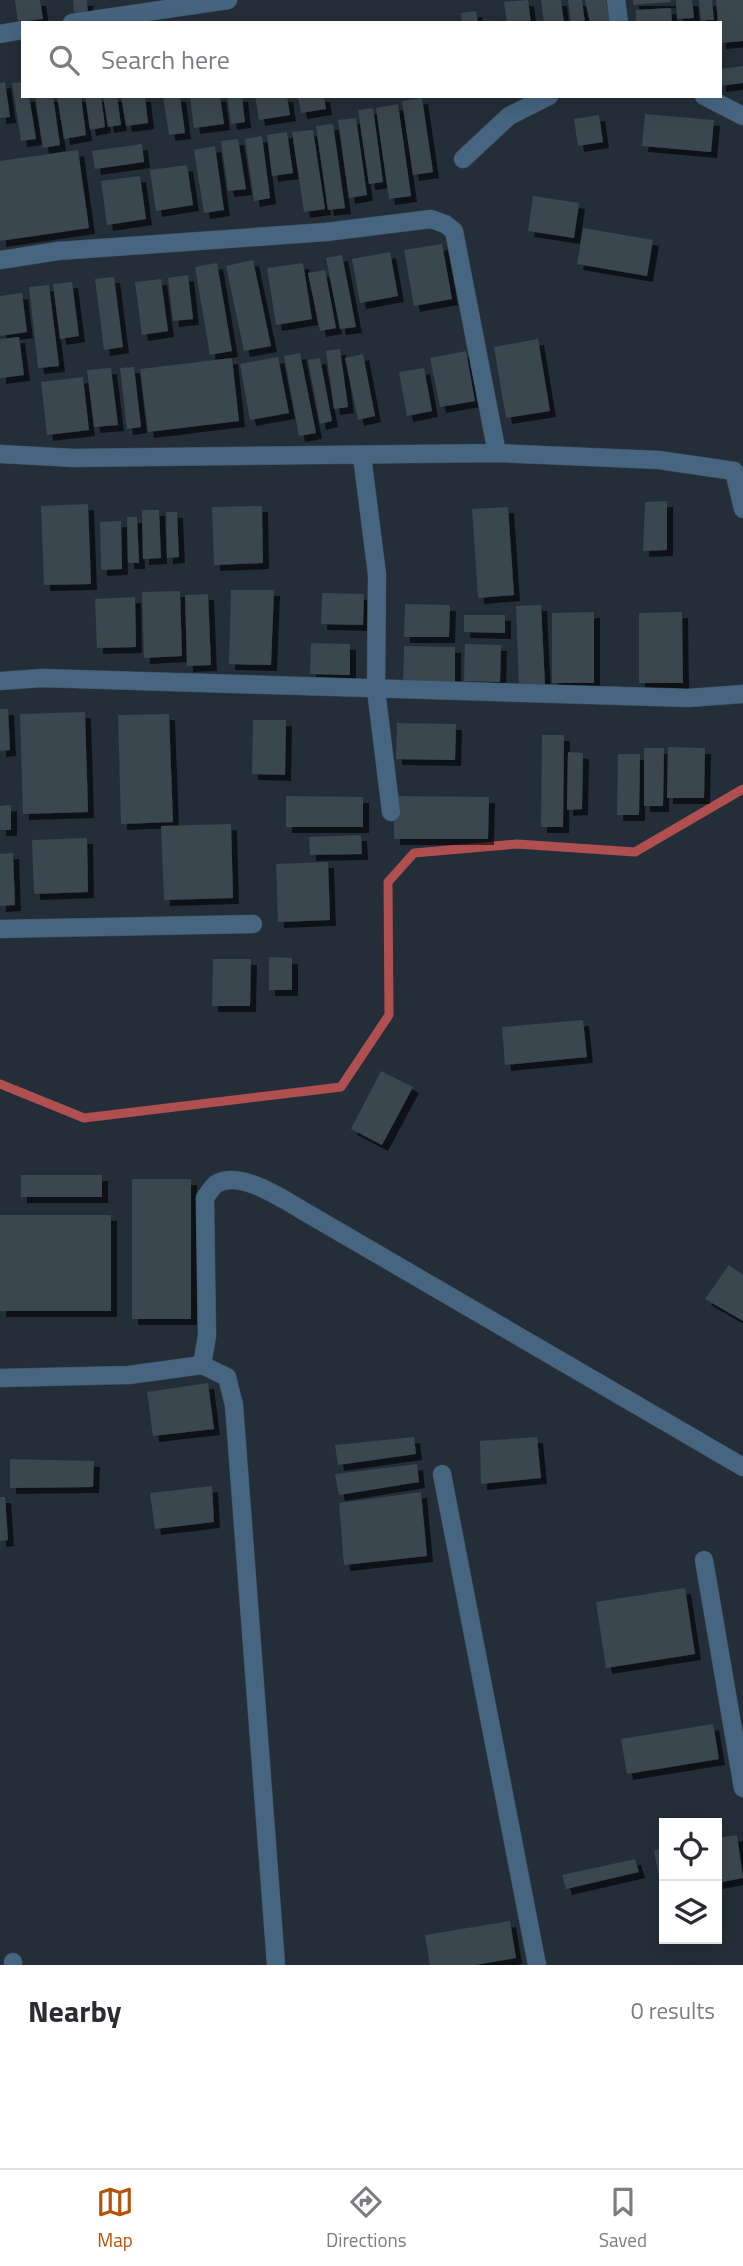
<!DOCTYPE html>
<style>
:root{--surface:#fff;--page:#f2f2f3;--text:#2b2b33;--muted:#7c7c81;--line:#e1e1e2;--accent:#b45309}
body{margin:0;font-family:"Titillium Web",sans-serif;background:var(--page);color:var(--text)}
.controls{position:absolute;right:21px;bottom:21px;display:grid;overflow:hidden;border-radius:0px;box-shadow:0 7px 28px #0002}
.controls button{width:63px;height:63px;display:grid;place-items:center;padding:0;border:0;border-bottom:2px solid var(--line);background:var(--surface);color:var(--text);font:35px sans-serif}
.list{margin:0;padding:0;list-style:none}
h2{display:flex;justify-content:space-between;align-items:center;height:91px;margin:0;padding:0 28px;font-size:30px}
h2 small{font-size:23px;font-weight:400;color:var(--muted)}
.icon{flex:none;width:38px;height:38px;fill:none;stroke:currentColor;stroke-width:2;stroke-linecap:round;stroke-linejoin:round}
.map{position:relative;flex:none;width:743px;height:1965px;overflow:hidden}
.search{position:absolute;background:var(--surface);box-shadow:0 7px 28px #0002;left:21px;right:21px;top:21px;height:77px;display:flex;align-items:center;gap:18px;box-sizing:border-box;padding:0 24px;border-radius:0px;color:var(--muted);font-size:26px}
.sheet{height:203px;background:var(--surface)}
nav{display:flex;justify-content:space-around;align-items:center;box-sizing:border-box;height:98px;border-top:2px solid var(--line);background:var(--surface);font-size:19px;color:var(--muted)}
nav a{display:grid;justify-items:center;gap:4px}
nav .on{color:var(--accent)}
.map>svg:first-child{display:block}
.lines{fill:none;stroke-linecap:round;stroke-linejoin:round}
.stream{stroke:#b04f50;stroke-width:9}
.building{fill:#3a4650;filter:url(#shadow)}
.minor-casing{stroke:#3e4952;stroke-width:19}
.minor{stroke:#456581;stroke-width:18}
</style>
<div class="map">
<svg width="743" height="1965" viewBox="0 0 743 1965">
<defs>
<filter id="shadow"><feDropShadow dx="6" dy="6" stdDeviation="0" flood-color="#0009"/></filter>
</defs>
<rect width="100%" height="100%" fill="#232e38"/>
<g class="lines">
<path class="stream" d="M0,1084l84,34 257,-31 48,-72 -1,-133 26,-29 103,-9 118,8 108,-63"/>
</g>
<path class="building" d="M15,0h25l3,19 -25,3z
M73,0h14l1,15 -14,2z
M528,0l3,23h-24l-3,-21z
M541,0h20l3,23h-20z
M568,0h14l3,23h-14z
M585,0h21l5,23h-21z
M633,0h37l1,2 -38,3z
M676,0h16l2,18 -17,1z
M699,0h13l2,20h-13z
M716,0h27v41l-23,2v-20h-2z
M671,8l1,15h-36v-13z
M476,11l2,12h-16l-1,-10z
M743,66v17l-23,3v-17z
M5,82l5,35 -10,1v-35z
M23,82v14h6l7,43 -15,2 -9,-58z
M35,96h18l7,49 -17,3z
M57,96h24l5,39 -22,4z
M85,96h16l4,31 -15,3z
M103,96h14l4,29 -13,2z
M121,96h24l3,27 -22,3z
M163,96h17l5,37 -16,2z
M190,96h30l4,28 -30,4z
M227,96h15l3,26 -14,2z
M255,96h32l3,19 -31,5z
M298,96h26l2,13 -25,4z
M422,98l11,74 -20,3 -11,-74z
M398,104l13,92 -22,3 -13,-91z
M373,108l10,74 -14,2 -11,-74z
M645,114l69,6 -3,32 -69,-6z
M599,115l4,27 -25,4 -4,-27z
M356,118l11,77 -18,3 -11,-78z
M333,124l12,84 -17,2 -12,-84z
M313,130l12,79 -21,3 -12,-80z
M287,132l6,41 -21,3 -5,-41z
M262,136l8,62 -16,3 -9,-62z
M238,139l8,50 -18,2 -7,-50z
M142,144l2,18 -49,7 -3,-18z
M215,146l9,64 -20,3 -10,-63z
M78,150l11,78 -89,13v-80z
M187,165l6,40 -37,6 -6,-41z
M140,176l6,43 -39,6 -6,-44z
M533,196l46,7 -5,35 -46,-7z
M583,228l70,12 -6,36 -70,-12z
M442,244l10,55 -38,7 -10,-56z
M390,252l8,44 -38,7 -8,-44z
M342,255l14,72 -16,2 -14,-71z
M253,260l18,86 -27,5 -18,-85z
M217,263l15,88 -22,4 -15,-88z
M303,263l9,56 -36,6 -9,-57z
M325,270l11,58 -16,3 -12,-58z
M188,275l5,44 -20,2 -5,-43z
M114,277l9,70 -19,3 -9,-71z
M161,279l7,52 -26,4 -7,-53z
M72,282l7,54 -19,3 -7,-55z
M49,285l10,81 -21,2 -9,-81z
M22,293l5,39 -27,4v-40z
M19,337l5,38 -24,3v-39z
M538,339l12,72 -44,7 -12,-71z
M340,349l8,58 -14,2 -8,-58z
M466,351l9,50 -35,6 -10,-49z
M300,353l16,80 -17,3 -15,-80z
M363,354l12,62 -17,4 -13,-62z
M278,357l11,56 -39,7 -10,-56z
M232,358l7,63 -91,11 -8,-63z
M320,358l12,63 -12,3 -12,-64z
M134,367l7,60 -14,2 -7,-61z
M111,368l7,57 -24,2 -7,-57z
M424,368l8,43 -25,5 -8,-44z
M83,377l6,53 -42,5 -6,-53z
M667,501v49l-24,1 2,-49z
M88,504l3,80 -47,1 -3,-79z
M262,506l1,57 -49,2 -2,-58z
M508,507l6,88 -36,3 -6,-89z
M142,510h17l2,48 -18,1z
M166,512h11l2,45 -12,1z
M127,517h10l2,46h-11z
M121,521l1,48 -21,1 -1,-48z
M231,590h43l-3,75 -42,-1z
M180,591l2,65 -38,2 -2,-66z
M322,593l42,1 -1,31 -42,-1z
M208,594l3,71 -24,1 -2,-71z
M135,597l1,50 -39,1 -2,-49z
M405,604l45,1 -1,32h-45z
M541,605l4,80 -26,1 -3,-80z
M594,612v71h-42v-70z
M682,612l1,71h-44v-70z
M464,615h41v18l-41,-1z
M311,643l39,1v31l-40,-1z
M465,644l36,1 -1,37 -36,-1z
M404,646l51,1v40l-52,-1z
M0,709h8l2,41 -10,1z
M85,712l3,100 -65,2 -3,-100z
M169,714l4,108 -52,2 -3,-109z
M253,720h33l-1,55 -33,-1z
M397,723l59,1 -1,36 -59,-1z
M542,735h22l-1,92h-22z
M668,747l37,1 -1,50h-37z
M644,748h20l-1,58h-19z
M568,752l15,1 -1,56 -15,1z
M618,754h22l-1,61h-22z
M286,796l77,1v30h-77z
M394,796l95,1 -1,42h-94z
M11,805v25h-11v-24z
M231,824l2,74 -69,2 -3,-74z
M361,835l1,19 -52,1 -1,-18z
M87,838l1,54 -54,2 -2,-54z
M13,853l2,52 -15,1v-52z
M328,862l2,58 -52,2 -2,-58z
M269,957l23,1v32h-23z
M213,959h38l-1,47h-38z
M583,1020l4,37 -82,8 -3,-38z
M381,1071l32,16 -31,58 -31,-16z
M21,1175h81v22h-81z
M132,1179h59v140h-59z
M0,1215h111v96h-111z
M729,1265l14,10v46l-38,-22z
M208,1383l6,46 -61,7 -6,-44z
M414,1437l2,17 -78,11 -3,-20z
M537,1437l4,41 -60,6 -1,-43z
M10,1459l84,2 -1,26 -83,1z
M417,1464l2,18 -80,13 -4,-21z
M212,1486l2,36 -59,7 -5,-36z
M421,1492l6,64 -83,9 -5,-62z
M0,1497h5l3,43 -8,1z
M685,1588l10,66 -89,14 -10,-66z
M713,1724l6,35 -92,15 -6,-35z
M737,1835l6,43 -26,5v-45z
M664,1848v45l-2,1 -8,-44z
M635,1859l4,13 -73,17 -4,-14z
M510,1921l6,37 -41,7h-45l-5,-30z"/>
<g class="lines">
<g class="minor-casing">
<path id="minor" d="M616,0l3,23
M72,23l156,-23
M0,34l23,-4
M704,96l39,20
M463,159l46,-43 40,-20
M0,260l58,-9 268,-19 105,-13 14,5 9,7 43,222
M0,454l74,4 423,-5 162,7 75,11 9,38
M362,456l15,118 -1,116 15,122
M0,681l42,-3 646,20 55,-4
M0,929l253,-5
M202,1365l25,12 7,28 42,560
M0,1378l129,-3 73,-10 5,-29 -2,-138c3,-4 7,-11 11,-14 23,-14 64,13 84,25l443,258
M442,1474l95,491
M704,1560l39,228
M13,1962v3"/>
</g>
<use href="#minor" class="minor"/>
</g>
</svg>
<div class="controls">
<button><svg class="icon" aria-label="locate" viewBox="0 0 24 24"><circle cx="12" cy="12" r="6"/><path d="M12 2v4M12 18v4M2 12h4M18 12h4"/></svg></button>
<button><svg class="icon" aria-label="layers" viewBox="0 0 24 24"><path d="M12 4l9 5-9 5-9-5zM3 14l9 5 9-5"/></svg></button>
</div>
<div class="search"><svg class="icon" aria-label="search" viewBox="0 0 24 24"><circle cx="10" cy="10" r="6"/><path d="M15 15l6 6"/></svg>Search here</div>
</div>
<section class="sheet">
<h2>Nearby<small>0 results</small></h2>
<ul class="list">
</ul>
</section>
<nav>
<a class="on"><svg class="icon" aria-label="map" viewBox="0 0 24 24"><path d="M3 6l6-2 6 2 6-2v14l-6 2-6-2-6 2zM9 4v14M15 6v14"/></svg>Map</a>
<a><svg class="icon" aria-label="directions" viewBox="0 0 24 24"><path d="M12 3l9 9-9 9-9-9zM9 14v-3h6M13 9l2 2-2 2"/></svg>Directions</a>
<a><svg class="icon" aria-label="saved" viewBox="0 0 24 24"><path d="M7 4h10v16l-5-4-5 4z"/></svg>Saved</a>
</nav>
